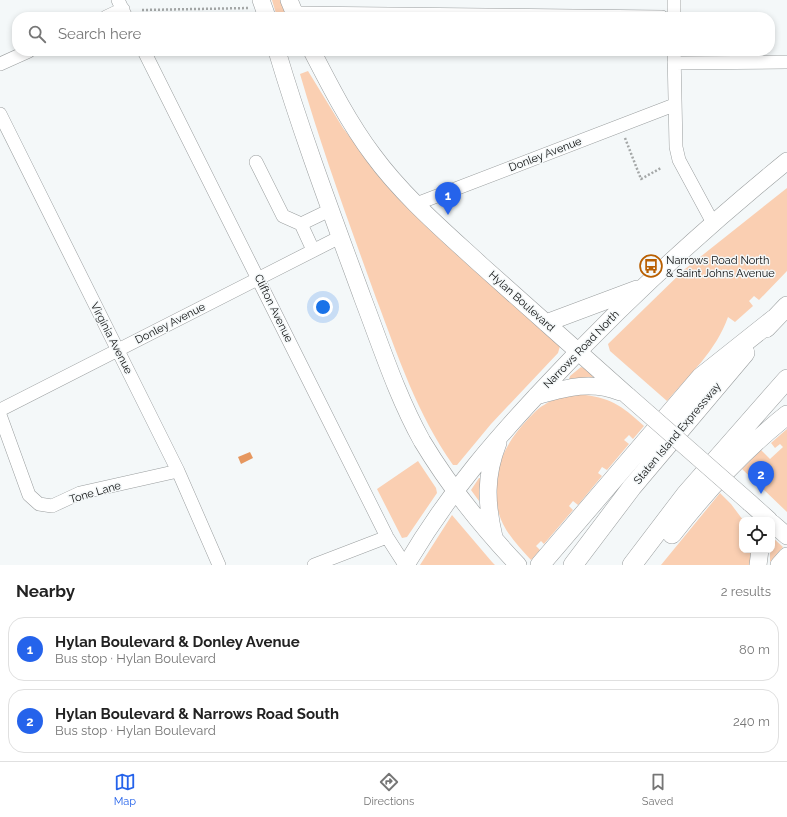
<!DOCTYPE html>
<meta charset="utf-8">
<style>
:root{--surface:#fff;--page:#f6f6f6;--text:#222;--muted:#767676;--line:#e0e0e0;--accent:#2563eb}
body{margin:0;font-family:Raleway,sans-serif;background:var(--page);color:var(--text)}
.controls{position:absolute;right:12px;bottom:12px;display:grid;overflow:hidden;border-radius:8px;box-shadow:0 2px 6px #0003}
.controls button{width:36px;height:36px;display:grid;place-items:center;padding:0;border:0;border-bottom:1px solid var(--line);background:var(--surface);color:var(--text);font:20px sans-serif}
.you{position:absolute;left:323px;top:307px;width:14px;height:14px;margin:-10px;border:3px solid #fff;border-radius:50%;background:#1a73e8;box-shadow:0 0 0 6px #1a73e833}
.badge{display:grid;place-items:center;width:26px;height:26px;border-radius:50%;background:var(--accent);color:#fff;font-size:13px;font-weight:700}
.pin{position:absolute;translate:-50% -33px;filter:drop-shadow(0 1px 2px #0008)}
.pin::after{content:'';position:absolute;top:21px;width:14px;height:12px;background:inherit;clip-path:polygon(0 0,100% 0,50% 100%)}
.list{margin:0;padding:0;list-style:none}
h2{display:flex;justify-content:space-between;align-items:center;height:52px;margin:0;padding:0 16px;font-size:17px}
h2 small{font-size:13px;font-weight:400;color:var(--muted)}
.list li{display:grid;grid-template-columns:26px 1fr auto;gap:12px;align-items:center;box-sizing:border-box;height:64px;margin:0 8px 8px;padding:0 8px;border:1px solid var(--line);border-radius:16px}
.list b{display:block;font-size:15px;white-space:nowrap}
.list p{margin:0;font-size:13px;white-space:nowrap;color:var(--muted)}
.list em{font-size:13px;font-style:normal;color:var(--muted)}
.icon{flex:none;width:22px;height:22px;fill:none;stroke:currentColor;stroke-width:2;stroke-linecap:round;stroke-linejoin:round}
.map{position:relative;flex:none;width:787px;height:565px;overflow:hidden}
.search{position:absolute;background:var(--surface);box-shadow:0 2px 6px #0003;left:12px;right:12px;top:12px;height:44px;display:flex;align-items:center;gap:10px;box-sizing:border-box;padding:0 14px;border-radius:16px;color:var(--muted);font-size:15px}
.sheet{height:196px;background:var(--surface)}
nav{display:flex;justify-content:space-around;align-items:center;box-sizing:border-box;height:56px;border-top:1px solid var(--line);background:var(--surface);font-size:11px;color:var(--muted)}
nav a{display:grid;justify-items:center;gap:2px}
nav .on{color:var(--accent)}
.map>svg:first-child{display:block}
.green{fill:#facfb2}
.water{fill:#e6975f}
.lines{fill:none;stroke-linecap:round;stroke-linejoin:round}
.minor-casing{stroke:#9a9e9f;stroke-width:14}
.major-casing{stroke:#9a9e9f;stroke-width:18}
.highway-casing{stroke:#9a9e9f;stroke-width:20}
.path{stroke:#a4a7a7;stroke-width:2.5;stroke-dasharray:2 2;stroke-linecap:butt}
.minor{stroke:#fff;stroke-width:13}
.major{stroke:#fff;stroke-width:17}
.highway{stroke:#fff;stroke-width:19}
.major-bridge-casing{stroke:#9a9e9f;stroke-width:18;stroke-linecap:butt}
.major-bridge{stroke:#fff;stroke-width:17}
.labels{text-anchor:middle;stroke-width:3;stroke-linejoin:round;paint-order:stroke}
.street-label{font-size:11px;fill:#0e0f0f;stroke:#f4f8f9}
.poi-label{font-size:11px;fill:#0e0f0f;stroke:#f4f8f9;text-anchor:start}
</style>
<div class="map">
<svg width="787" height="565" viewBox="0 0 787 565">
<rect width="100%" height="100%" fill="#f4f8f9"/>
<path class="green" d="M272,0h12l5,17h-12z
M308,71l35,57 20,26 197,192 -2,7 -67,71 -34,41h-4c-36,-51 -55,-109 -77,-167 -27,-75 -54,-148 -76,-224z
M787,188v83l-28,29 -5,-4 -5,5 4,5 -18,16 -7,-5c-12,34 -38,57 -61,84l-57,-50 -2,-7 77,-75z
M581,367l5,2 8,9 -25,1 1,-3z
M578,394c33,4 42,10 66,32l-11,13 -4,-4 -5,5 5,4 -22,26 -5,-3 -4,6 4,3 -24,29 -5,-4 -4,5 4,4 -29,34 -3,-3 -5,5 4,4 -9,10c-10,-11 -21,-22 -28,-36 -18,-38 -3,-76 25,-105 5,-5 10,-11 16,-14 10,-7 23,-9 34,-11z
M787,429v83l-45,-43 19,-19 9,9 13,-12 -3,-3 -5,4 -4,-5z
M418,461l18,27 1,5 -30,44 -5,1 -25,-49z
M479,478h2l-2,23 -8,-11z
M720,493l11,11 12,16 -1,30h9l-1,15h-89z
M452,515l40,47 3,3h-75z
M772,537l11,10 -13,15v-12h2z"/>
<path class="water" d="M250,452l3,6 -12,6 -3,-7z"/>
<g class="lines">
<g class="minor-casing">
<path id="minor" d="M118,0l8,17
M294,13l368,4
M106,17l17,-8
M674,17v-17
M144,51l243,486 18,28
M674,51l2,96 3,13 34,63
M674,63l113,-1
M0,64l29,-13
M0,114l178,357 41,94
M256,162l27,54 18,8
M416,204l258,-99
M313,250l-12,-26 29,-14
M0,410l340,-173
M0,415l29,80 10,9 13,2 28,-13 98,-22
M314,565l73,-28"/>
</g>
<g class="major-casing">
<path id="major" d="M261,0l6,17
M289,0l7,17
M277,51c25,84 56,166 86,248 18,47 34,97 59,142 27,45 60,86 96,124
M312,51c18,35 37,72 61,104 30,41 70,75 108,110 49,44 98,87 147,131
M546,323l91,-34
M536,396c29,-8 55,-16 84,-4
M750,503l19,17
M772,523l15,13
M494,537c-8,-34 -9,-61 4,-94
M406,565c43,-73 91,-128 149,-189 72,-77 150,-148 232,-215
M758,565l2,-15
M779,565l8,-9"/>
</g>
<g class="highway-casing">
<path id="highway" d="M766,328l21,-22
M672,534c34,-44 71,-84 115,-119
M540,565l161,-188 73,-58
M573,565l59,-78 113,-134
M632,565l54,-71 101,-115"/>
</g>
<path class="path" d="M142,10l108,-2
M625,138l16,41 20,-11"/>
<use href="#minor" class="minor"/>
<use href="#major" class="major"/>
<use href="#highway" class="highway"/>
<g class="major-bridge-casing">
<path id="major-bridge" d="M628,396l122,107"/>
</g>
<use href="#major-bridge" class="major-bridge"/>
</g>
<defs>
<g id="bus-ring" transform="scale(1.15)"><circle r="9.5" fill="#f4f8f9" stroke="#b95f00" stroke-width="1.5"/><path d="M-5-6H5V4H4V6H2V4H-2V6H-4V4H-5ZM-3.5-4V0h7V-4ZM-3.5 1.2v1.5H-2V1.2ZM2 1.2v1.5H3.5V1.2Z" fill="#b95f00"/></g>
</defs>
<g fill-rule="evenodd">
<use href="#bus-ring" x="651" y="266"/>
</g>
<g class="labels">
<g class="street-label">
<text transform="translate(545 154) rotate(-21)" y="4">Donley Avenue</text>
<text transform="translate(522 301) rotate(42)" y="4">Hylan Boulevard</text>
<text transform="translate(274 308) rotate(64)" y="4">Clifton Avenue</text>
<text transform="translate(170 323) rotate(-27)" y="4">Donley Avenue</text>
<text transform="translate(112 338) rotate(63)" y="4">Virginia Avenue</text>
<text transform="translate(581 349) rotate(-46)" y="4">Narrows Road North</text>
<text transform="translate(677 433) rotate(-50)" y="4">Staten Island Expressway</text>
<text transform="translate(95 492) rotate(-16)" y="4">Tone Lane</text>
</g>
<g class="poi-label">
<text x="666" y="264">Narrows Road North<tspan x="666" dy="13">&amp; Saint Johns Avenue</tspan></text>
</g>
</g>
</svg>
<div class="controls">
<button><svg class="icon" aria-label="locate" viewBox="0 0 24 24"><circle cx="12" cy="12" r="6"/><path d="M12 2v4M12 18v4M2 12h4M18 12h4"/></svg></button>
</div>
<div class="you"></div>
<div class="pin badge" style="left:448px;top:215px">1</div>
<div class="pin badge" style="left:761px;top:494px">2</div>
<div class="search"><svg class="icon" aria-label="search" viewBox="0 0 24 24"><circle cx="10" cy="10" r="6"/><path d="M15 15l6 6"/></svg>Search here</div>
</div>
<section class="sheet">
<h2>Nearby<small>2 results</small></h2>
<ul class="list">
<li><span class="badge">1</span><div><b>Hylan Boulevard &amp; Donley Avenue</b><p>Bus stop · Hylan Boulevard</p></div><em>80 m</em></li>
<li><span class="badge">2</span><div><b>Hylan Boulevard &amp; Narrows Road South</b><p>Bus stop · Hylan Boulevard</p></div><em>240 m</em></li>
</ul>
</section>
<nav>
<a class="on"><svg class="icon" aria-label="map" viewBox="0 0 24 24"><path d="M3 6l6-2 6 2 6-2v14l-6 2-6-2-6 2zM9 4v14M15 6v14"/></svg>Map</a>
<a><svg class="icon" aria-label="directions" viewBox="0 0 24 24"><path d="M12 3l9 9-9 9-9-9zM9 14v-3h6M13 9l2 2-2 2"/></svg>Directions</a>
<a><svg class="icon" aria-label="saved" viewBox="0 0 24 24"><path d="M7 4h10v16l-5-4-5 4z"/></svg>Saved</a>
</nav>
